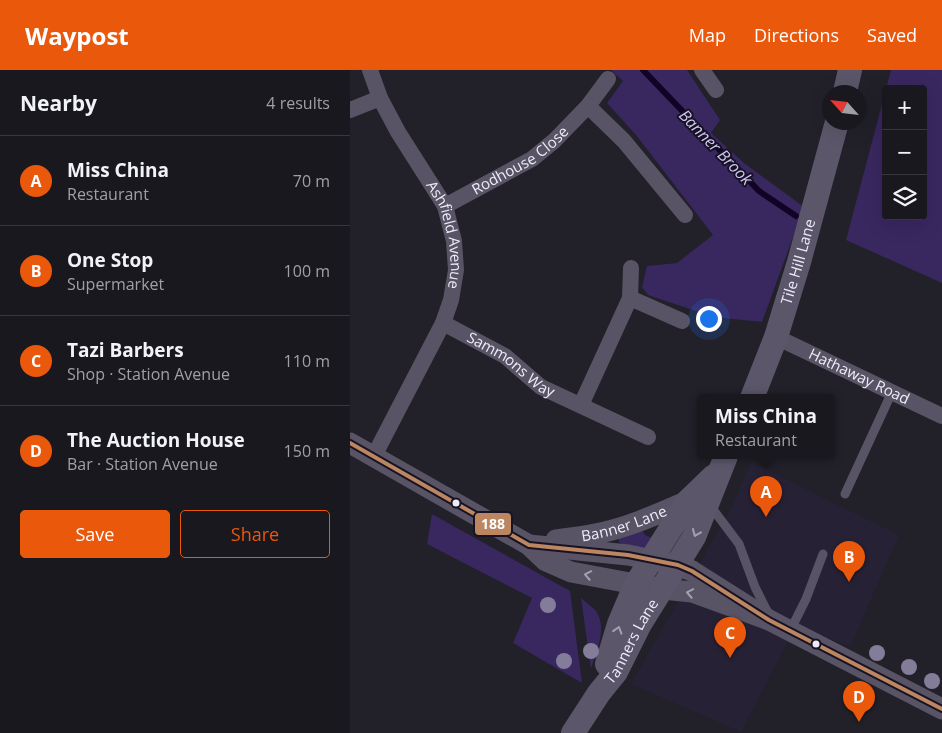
<!DOCTYPE html>
<meta charset="utf-8">
<style>
:root{--surface:#1a181f;--page:#232128;--text:#f1f3f6;--muted:#9fa0a4;--line:#38373d;--accent:#ea580c}
body{margin:0;font-family:"Open Sans",sans-serif;background:var(--page);color:var(--text)}
.controls{position:absolute;right:15px;top:15px;display:grid;overflow:hidden;border-radius:5px;box-shadow:0 5px 20px #0002}
.controls button{width:45px;height:45px;display:grid;place-items:center;padding:0;border:0;border-bottom:1px solid var(--line);background:var(--surface);color:var(--text);font:25px sans-serif}
.compass{position:absolute;left:472px;top:15px;width:45px;height:45px;border-radius:50%;background:var(--surface);box-shadow:0 5px 20px #0002;rotate:297deg}
.you{position:absolute;left:358px;top:248px;width:18px;height:18px;margin:-12px;border:4px solid #fff;border-radius:50%;background:#1a73e8;box-shadow:0 0 0 8px #1a73e833}
.badge{display:grid;place-items:center;width:32px;height:32px;border-radius:50%;background:var(--accent);color:#fff;font-size:16px;font-weight:700}
.pin{position:absolute;translate:-50% -41px;filter:drop-shadow(0 1px 2px #0008)}
.pin::after{content:'';position:absolute;top:26px;width:18px;height:15px;background:inherit;clip-path:polygon(0 0,100% 0,50% 100%)}
.popup{position:absolute;left:347px;top:324px;width:138px;height:65px;box-sizing:border-box;display:grid;place-content:center;border-radius:5px;background:var(--surface);filter:drop-shadow(0 1px 4px #0005);font-size:16px;white-space:nowrap;color:var(--muted)}
.popup b{font-size:19px;color:var(--text)}
.popup::after{content:'';position:absolute;left:50%;top:100%;margin-left:-10px;border:10px solid transparent;border-top-color:var(--surface)}
.list{margin:0;padding:0;list-style:none}
h2{display:flex;justify-content:space-between;align-items:center;height:65px;margin:0;padding:0 20px;font-size:21px}
h2 small{font-size:16px;font-weight:400;color:var(--muted)}
.list li{display:grid;grid-template-columns:32px 1fr auto;gap:15px;align-items:center;box-sizing:border-box;height:90px;padding:0 20px;border-top:1px solid var(--line)}
.list b{display:block;font-size:19px;white-space:nowrap}
.list p{margin:0;font-size:16px;white-space:nowrap;color:var(--muted)}
.list em{font-size:16px;font-style:normal;color:var(--muted)}
.actions{display:flex;gap:10px;padding:15px 20px}
.actions a{flex:1;padding:11px 0;border:1px solid var(--accent);border-radius:5px;text-align:center;font-size:18px;color:var(--accent)}
.actions .main{background:var(--accent);color:#fff}
.icon{flex:none;width:28px;height:28px;fill:none;stroke:currentColor;stroke-width:2;stroke-linecap:round;stroke-linejoin:round}
.map{position:relative;flex:none;width:592px;height:663px;overflow:hidden}
header{display:flex;align-items:center;gap:30px;box-sizing:border-box;height:70px;padding:0 25px;background:var(--accent);color:#fff}
header strong{font-size:24px}
nav{display:flex;gap:28px;margin-inline-start:auto;font-size:18px}
main{display:flex}
aside{flex:1;background:var(--surface)}
.map>svg:first-child{display:block}
.built{fill:#272136}
.green{fill:#39275f}
.lines{fill:none;stroke-linecap:round;stroke-linejoin:round}
.stream{stroke:#110326;stroke-width:6}
.service{stroke:#595465;stroke-width:9}
.minor{stroke:#595465;stroke-width:16}
.tertiary{stroke:#595465;stroke-width:21}
.secondary{stroke:#5c566a;stroke-width:24}
.bus-1-casing{stroke:#181324;stroke-width:8}
.bus-1{stroke:#bb8660;stroke-width:4}
.tree{fill:#847d9a}
.oneway{stroke:#a5a0b1}
.oneway2{stroke:#a4a0ae}
.bus-dot{fill:#eeebf8;stroke:#181324;stroke-width:2}
.labels{text-anchor:middle;stroke-width:4;stroke-linejoin:round;paint-order:stroke}
.street-label{font-size:15px;fill:#eeebf8;stroke:#181324}
.water-label{font-size:16px;font-style:italic;fill:#d1c7f5;stroke:#181324}
.line-badge{stroke:#181324;stroke-width:2}
.badge-label{font-size:14px;text-anchor:middle;font-weight:bold;fill:#fff}
</style>
<header>
<strong>Waypost</strong>
<nav><a>Map</a><a>Directions</a><a>Saved</a></nav>
</header>
<main>
<aside>
<h2>Nearby<small>4 results</small></h2>
<ul class="list">
<li><span class="badge">A</span><div><b>Miss China</b><p>Restaurant</p></div><em>70 m</em></li>
<li><span class="badge">B</span><div><b>One Stop</b><p>Supermarket</p></div><em>100 m</em></li>
<li><span class="badge">C</span><div><b>Tazi Barbers</b><p>Shop · Station Avenue</p></div><em>110 m</em></li>
<li><span class="badge">D</span><div><b>The Auction House</b><p>Bar · Station Avenue</p></div><em>150 m</em></li>
</ul>
<div class="actions"><a class="main">Save</a><a>Share</a></div>
</aside>
<div class="map">
<svg width="592" height="663" viewBox="0 0 592 663">
<rect width="100%" height="100%" fill="#222029"/>
<path class="built" d="M401,392l148,73 -49,112 -54,-22 -55,107 -110,-48 102,-179z"/>
<path class="green" d="M261,0h76l33,50 -9,13 33,30 60,44 -42,115 -48,-5 -66,-22 -6,-8 5,-21 30,-3 36,-28 -77,-100 -29,-32 16,-22z
M541,0h51v213l-96,-43 40,-151v127h37v-127h-37z
M82,444l138,77 12,92 -69,-40 19,-45 -105,-54z
M291,456l3,8 9,5 -2,6c-10,5 -24,4 -32,-3l-1,-7z
M231,528c4,4 11,8 15,13 12,18 0,41 -5,58z"/>
<g class="lines">
<path class="stream" d="M293,0l116,121 37,25"/>
<path class="service" d="M495,424l47,-102
M359,434l30,40 16,43 14,28
M440,561l16,-32 17,-45"/>
<g class="minor">
<path id="s1" d="M20,0l10,28 18,34 47,74 9,35 2,29 -5,30 -8,23 -69,133"/>
<path d="M352,0l14,20"/>
<path d="M238,36l36,35 61,74"/>
<path d="M0,40l30,-12"/>
<path id="s2" d="M95,136l87,-47 22,-18 34,-35 20,-27"/>
<path d="M280,228l52,23"/>
<path id="s3" d="M93,253l62,33 36,31 107,50"/>
<path id="s4" d="M426,267l166,79"/>
<path d="M231,335l49,-107 1,-30"/>
</g>
<g class="tertiary">
<path d="M0,373l179,102 17,16 25,11 91,17 30,3 77,28"/>
<path id="s5" d="M206,470c13,-2 26,-3 39,-6 32,-6 63,-20 93,-33"/>
<path d="M179,475l99,10 50,10 14,6 77,49 173,89"/>
</g>
<g class="secondary">
<path d="M495,22l5,-22"/>
<path id="s6" d="M402,328l24,-61 23,-75 38,-140"/>
<path d="M257,594l12,-40 17,-40 52,-83 26,-25"/>
<path id="s7" d="M223,663l26,-40 17,-21 24,-48 54,-87 32,-81"/>
</g>
<g class="bus-1-casing">
<path id="bus-1" d="M0,373l179,102 99,10 50,10 14,6 77,49 173,89"/>
</g>
<use href="#bus-1" class="bus-1"/>
</g>
<g class="tree">
<circle cx="198" cy="535" r="8"/>
<circle cx="241" cy="581" r="8"/>
<circle cx="527" cy="583" r="8"/>
<circle cx="214" cy="591" r="8"/>
<circle cx="559" cy="597" r="8"/>
<circle cx="582" cy="611" r="8"/>
</g>
<defs><path id="oneway-chevron" d="M-2-3.5L2.5 0L-2 3.5" fill="none" stroke-width="1.6" stroke-linecap="round" stroke-linejoin="round" transform="scale(1.25)"/></defs>
<g class="oneway">
<use href="#oneway-chevron" transform="translate(346 463) rotate(113)"/>
<use href="#oneway-chevron" transform="translate(268 560) rotate(-73)"/>
</g>
<g class="oneway2">
<use href="#oneway-chevron" transform="translate(238 505) rotate(-169)"/>
<use href="#oneway-chevron" transform="translate(340 523) rotate(-169)"/>
</g>
<g class="bus-dot">
<circle cx="106" cy="433" r="4.5"/>
<circle cx="466" cy="574" r="4.5"/>
</g>
<g class="labels">
<g class="street-label">
<text dy="5" stroke="none"><textPath href="#s2" startOffset="88">Rodhouse Close</textPath></text>
<text dy="5" stroke="none"><textPath href="#s1" startOffset="184">Ashfield Avenue</textPath></text>
<text dy="5" stroke="none"><textPath href="#s6" startOffset="144">Tile Hill Lane</textPath></text>
<text dy="5" stroke="none"><textPath href="#s3" startOffset="80">Sammons Way</textPath></text>
<text dy="5" stroke="none"><textPath href="#s4" startOffset="92">Hathaway Road</textPath></text>
<text dy="5" stroke="none"><textPath href="#s5" startOffset="70">Banner Lane</textPath></text>
<text dy="5" stroke="none"><textPath href="#s7" startOffset="109">Tanners Lane</textPath></text>
</g>
<g class="water-label">
<text transform="translate(366 77) rotate(46)" y="6">Banner Brook</text>
</g>
</g>
<rect class="line-badge" x="124" y="442" width="38" height="24" rx="5" fill="#bb8660"/>
<g class="badge-label">
<text x="143" y="459">188</text>
</g>
</svg>
<div class="controls">
<button>+</button>
<button>−</button>
<button><svg class="icon" aria-label="layers" viewBox="0 0 24 24"><path d="M12 4l9 5-9 5-9-5zM3 14l9 5 9-5"/></svg></button>
</div>
<svg class="compass" viewBox="-18 -18 36 36"><path d="M0-13l5 13h-10z" fill="#e53935"/><path d="M0 13l5-13h-10z" fill="#9fa0a4"/></svg>
<div class="you"></div>
<div class="pin badge" style="left:416px;top:447px">A</div>
<div class="popup"><b>Miss China</b>Restaurant</div>
<div class="pin badge" style="left:499px;top:512px">B</div>
<div class="pin badge" style="left:380px;top:588px">C</div>
<div class="pin badge" style="left:509px;top:652px">D</div>
</div>
</main>
